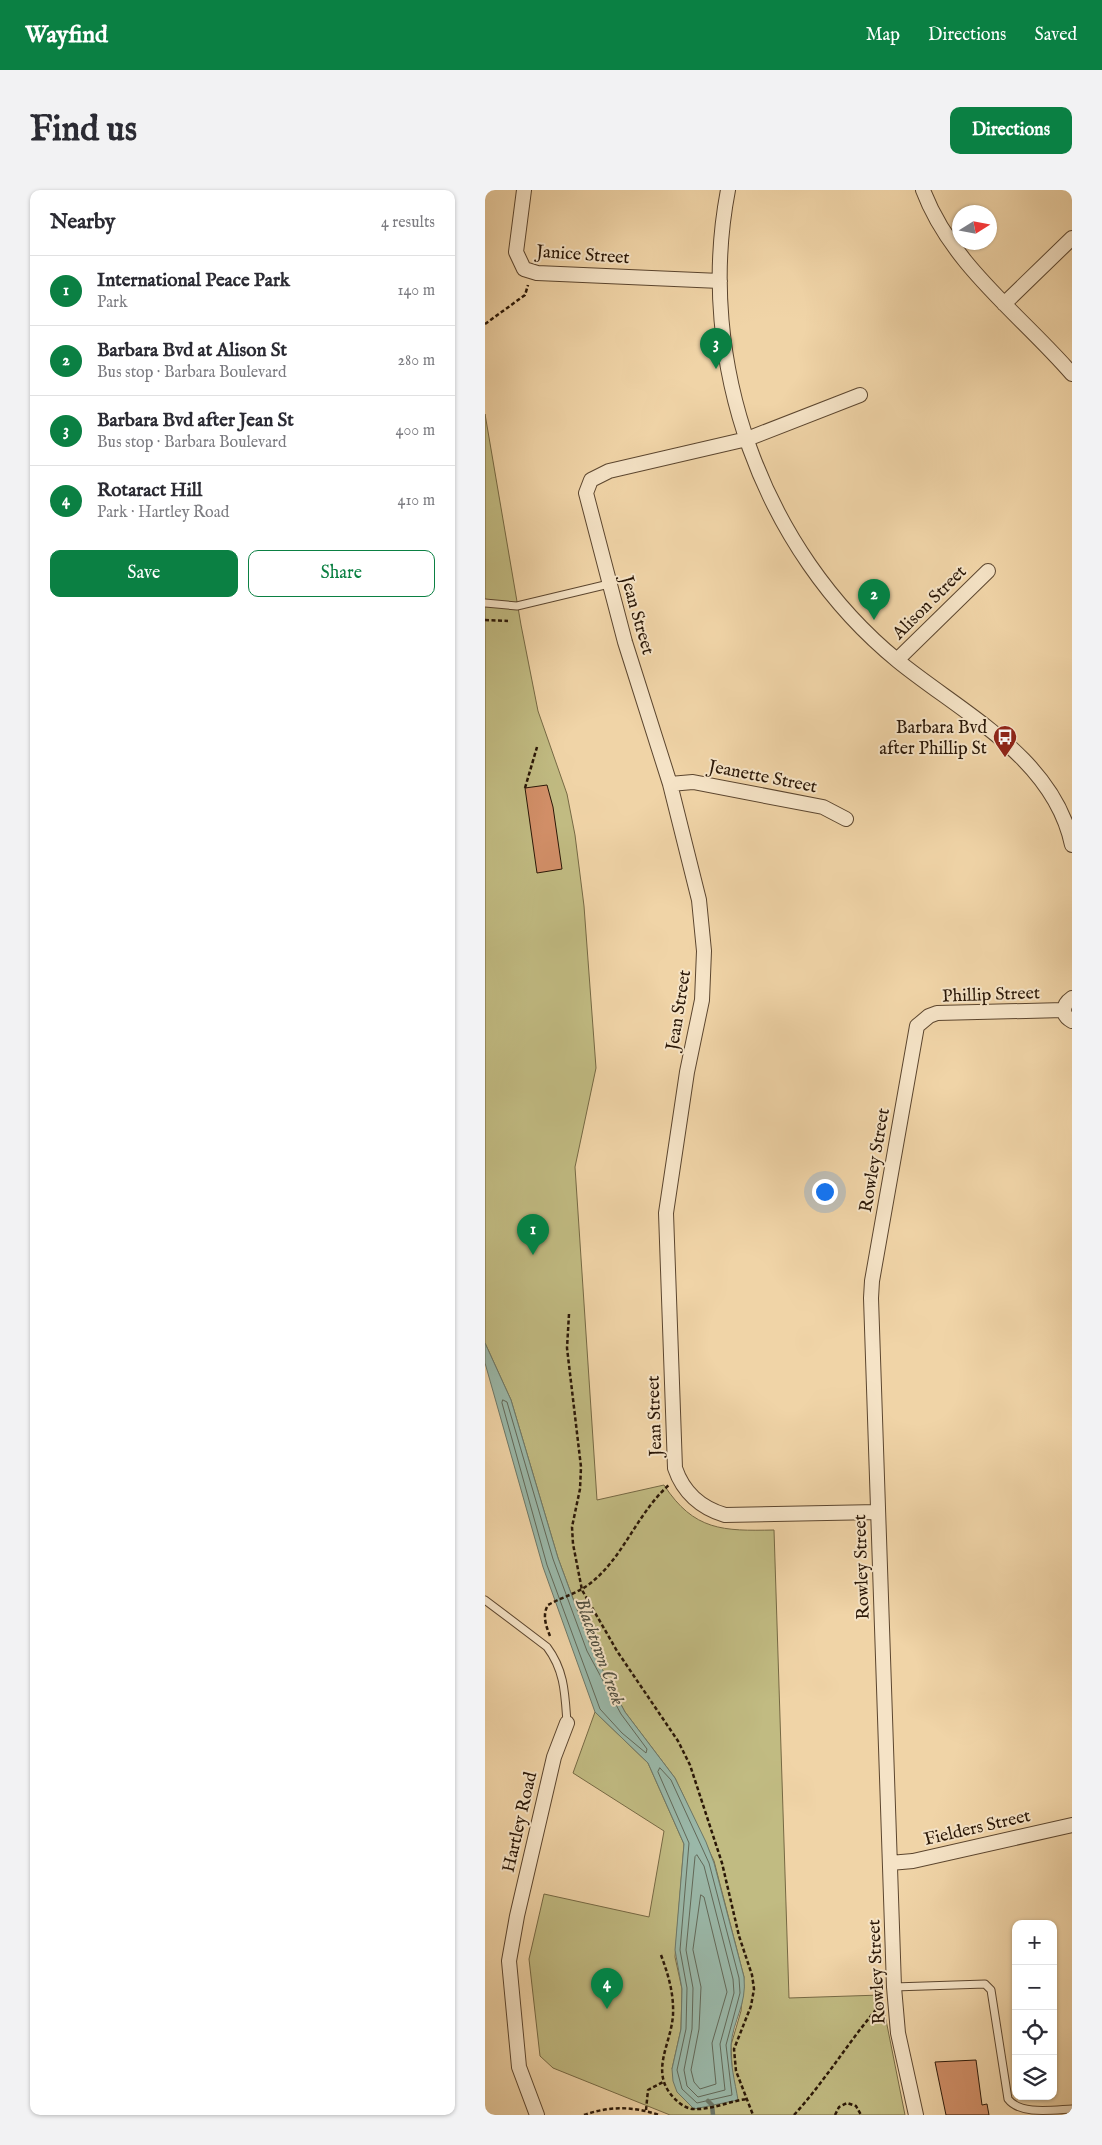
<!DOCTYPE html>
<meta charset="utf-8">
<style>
:root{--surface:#fff;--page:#f2f2f3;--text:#2b2b33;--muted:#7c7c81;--line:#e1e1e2;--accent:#0b8043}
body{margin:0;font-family:"IM FELL English",serif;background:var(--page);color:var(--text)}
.controls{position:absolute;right:15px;bottom:15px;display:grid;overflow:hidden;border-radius:10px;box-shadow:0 1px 4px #0004}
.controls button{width:45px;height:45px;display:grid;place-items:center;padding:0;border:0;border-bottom:1px solid var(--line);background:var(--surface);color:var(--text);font:25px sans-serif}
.compass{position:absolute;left:467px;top:15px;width:45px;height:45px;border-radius:50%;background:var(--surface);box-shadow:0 1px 4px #0004;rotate:79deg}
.you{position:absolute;left:339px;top:1001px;width:18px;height:18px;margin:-12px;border:4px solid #fff;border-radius:50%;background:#1a73e8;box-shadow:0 0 0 8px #1a73e833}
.badge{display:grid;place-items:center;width:32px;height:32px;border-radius:50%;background:var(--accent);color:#fff;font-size:16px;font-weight:700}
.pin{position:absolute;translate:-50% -41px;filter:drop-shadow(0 1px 2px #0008)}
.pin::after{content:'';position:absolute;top:26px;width:18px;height:15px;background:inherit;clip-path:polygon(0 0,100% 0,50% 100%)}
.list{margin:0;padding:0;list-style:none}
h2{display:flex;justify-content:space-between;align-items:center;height:65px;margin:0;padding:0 20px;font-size:21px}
h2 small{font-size:16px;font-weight:400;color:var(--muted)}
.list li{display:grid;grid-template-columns:32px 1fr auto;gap:15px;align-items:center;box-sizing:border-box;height:70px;padding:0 20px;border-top:1px solid var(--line)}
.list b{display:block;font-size:19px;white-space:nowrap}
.list p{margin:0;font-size:16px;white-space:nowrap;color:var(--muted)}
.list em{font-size:16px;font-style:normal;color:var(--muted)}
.actions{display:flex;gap:10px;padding:15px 20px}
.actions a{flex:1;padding:11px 0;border:1px solid var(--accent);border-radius:10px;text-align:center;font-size:18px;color:var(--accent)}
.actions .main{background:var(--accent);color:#fff}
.icon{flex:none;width:28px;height:28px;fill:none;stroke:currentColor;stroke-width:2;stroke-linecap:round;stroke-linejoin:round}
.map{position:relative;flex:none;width:587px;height:1925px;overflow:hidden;border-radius:10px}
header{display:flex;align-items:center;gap:30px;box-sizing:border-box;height:70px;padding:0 25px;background:var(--accent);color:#fff}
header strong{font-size:24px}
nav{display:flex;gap:28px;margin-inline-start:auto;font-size:18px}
.intro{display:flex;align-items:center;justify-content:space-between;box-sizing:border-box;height:120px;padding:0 30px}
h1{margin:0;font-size:35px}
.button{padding:12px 22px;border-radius:10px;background:var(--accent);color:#fff;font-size:18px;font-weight:700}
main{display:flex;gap:30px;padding:0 30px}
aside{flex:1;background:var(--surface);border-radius:10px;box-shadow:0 1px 4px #0004}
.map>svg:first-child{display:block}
.green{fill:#c1bb82;stroke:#766944}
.water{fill:#9ab8a9;stroke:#6d7868}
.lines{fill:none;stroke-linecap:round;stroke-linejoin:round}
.shore{stroke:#626858;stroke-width:1}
.stream{stroke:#6d7868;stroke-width:4.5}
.building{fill:#d28f68;stroke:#2a1707}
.lane-casing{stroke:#5c462f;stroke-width:9}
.street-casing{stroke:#5c462f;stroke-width:16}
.path{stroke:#2a1707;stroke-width:2.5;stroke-dasharray:4 2.5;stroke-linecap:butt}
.lane{stroke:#f5e3c6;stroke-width:7}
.street{stroke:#f5e3c6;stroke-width:14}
.labels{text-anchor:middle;stroke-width:4;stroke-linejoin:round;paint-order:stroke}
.street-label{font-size:18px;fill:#2a1707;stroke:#f5e3c6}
.poi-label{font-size:18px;fill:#2a1707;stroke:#f5e3c6;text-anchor:end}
.water-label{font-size:19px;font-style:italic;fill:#514f40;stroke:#f5e3c6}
</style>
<header>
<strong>Wayfind</strong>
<nav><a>Map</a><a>Directions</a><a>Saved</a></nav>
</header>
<div class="intro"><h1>Find us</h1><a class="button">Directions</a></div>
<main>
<aside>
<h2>Nearby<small>4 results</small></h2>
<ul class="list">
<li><span class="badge">1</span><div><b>International Peace Park</b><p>Park</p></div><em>140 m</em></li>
<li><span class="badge">2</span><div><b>Barbara Bvd at Alison St</b><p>Bus stop · Barbara Boulevard</p></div><em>280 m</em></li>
<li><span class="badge">3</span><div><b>Barbara Bvd after Jean St</b><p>Bus stop · Barbara Boulevard</p></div><em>400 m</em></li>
<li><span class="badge">4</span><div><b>Rotaract Hill</b><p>Park · Hartley Road</p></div><em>410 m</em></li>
</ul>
<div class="actions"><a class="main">Save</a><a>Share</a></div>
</aside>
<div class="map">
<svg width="587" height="1925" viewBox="0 0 587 1925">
<rect width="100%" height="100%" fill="#f0d4a7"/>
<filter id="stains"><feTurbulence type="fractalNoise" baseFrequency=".004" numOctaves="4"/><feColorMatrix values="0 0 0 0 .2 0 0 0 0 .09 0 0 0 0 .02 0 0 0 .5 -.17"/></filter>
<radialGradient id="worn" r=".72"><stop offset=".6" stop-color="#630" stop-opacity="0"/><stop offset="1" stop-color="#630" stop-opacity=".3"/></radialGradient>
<path class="green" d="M0,224l36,211 17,86 29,83 8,41 9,71 12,162 -21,99 22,333 67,-15c30,46 59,46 110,45l15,468 92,-3 24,120h-235l-117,-47 -13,-12 -11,-97 15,-65 105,23 15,-86 -91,-58 22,-61 53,51 36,81 -9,113 7,32 -1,40 -9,40 60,-2 -1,-22 10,-34 3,-34 -30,-116 -39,-83 -50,-66 -33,-62 -34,-92 -47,-158 -26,-57z"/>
<path class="water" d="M0,1153l26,57 47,158 34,92 33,62 50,66 31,64 8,21 30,114c3,28 -11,43 -13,68 -1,19 4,37 7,55l-44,9 -17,-17 -4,-11 -1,-12 9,-40 1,-40 -7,-39 9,-106 -36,-81 -53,-51 -52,-145 -58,-204z"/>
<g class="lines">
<path class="shore" d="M18,1210l4,2 46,157 34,92 34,63 26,35 -1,4 -24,-20 -22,-24 -53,-144 -45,-162z
M175,1578l11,12 38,83 30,115 1,15 -14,52 6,50 -35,8 -15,-14 -5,-19 9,-41 1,-41 -7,-38 9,-107 -31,-71z
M212,1665l7,11 29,113 1,14 -14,51 5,46 -27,7 -11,-11 -3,-16 8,-41 1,-41 -7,-38 9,-93z
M216,1705l3,2 23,95 -15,51 4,41 -16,5 -6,-7 -3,-12 8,-41 2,-42 -8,-37z"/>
<path class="stream" d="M223,1911l4,4 1,10"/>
</g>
<path class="building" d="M62,595l6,22 9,62 -25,4 -12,-85z
M491,1870l6,45 5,-1 2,11h-43l-11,-53z"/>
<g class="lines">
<g class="lane-casing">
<path id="lane" d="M0,413l32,3 92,-22
M0,1410l62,47c18,24 18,48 20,76
M409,1797l91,-3 6,6 17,109c12,16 44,11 64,10"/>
</g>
<g class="street-casing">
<path id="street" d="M39,0l-8,62 8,17 13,4 23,1 160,7
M243,0c-33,171 34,360 170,471 64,52 156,97 174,184
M438,0c28,75 98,125 149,184
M519,114l68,-66
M375,205l-113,44 -138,32 -18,9 -5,13 39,149 45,142 29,116 5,51 -2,49 -15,72 -21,141 9,255c8,24 26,40 50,47l153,-3
M412,470l91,-89
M185,594l23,-2 130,25 23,12
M587,808c-10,7 -11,17 0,23
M405,1673l23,-2 159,-36
M52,1925l-18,-48 -10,-106 8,-45 37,-159 13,-34
M431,1925l-18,-82 -4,-46 -23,-689 1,-17 45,-255 12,-10 8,-3 127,-3"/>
</g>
<path class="path" d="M0,134l40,-29 3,-10
M0,430l23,1
M40,598l12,-41
M84,1124l-2,34 14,119 -1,22 -8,38 1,17 9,46 35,61 61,90 12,24 32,98 17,73 13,39 2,14 -3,17 -17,43 2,22 17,44
M65,1446c-4,-10 -8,-21 -2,-31 14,-8 31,-12 44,-23 32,-26 46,-70 77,-97
M176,1765c7,19 13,38 12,60 -2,30 -24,57 1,83 5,5 12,11 20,11 17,1 36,-8 53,-10
M161,1920l2,-20 15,-8
M99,1925c25,-9 49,-9 75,0
M309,1925c32,-35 56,-76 87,-111
M350,1925l4,-8 8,-4 9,3 5,9"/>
<use href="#lane" class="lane"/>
<use href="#street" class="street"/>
</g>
<defs>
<g id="bus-pin" transform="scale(1.25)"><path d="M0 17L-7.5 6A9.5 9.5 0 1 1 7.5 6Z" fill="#8f2418" stroke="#f5e3c6"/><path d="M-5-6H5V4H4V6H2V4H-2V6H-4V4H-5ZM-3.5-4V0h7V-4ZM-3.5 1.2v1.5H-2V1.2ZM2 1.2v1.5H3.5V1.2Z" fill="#fff"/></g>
</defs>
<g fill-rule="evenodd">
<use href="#bus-pin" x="520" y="547"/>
</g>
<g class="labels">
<g class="street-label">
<text transform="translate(98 64) rotate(4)" y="6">Janice Street</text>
<text transform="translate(444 412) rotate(-45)" y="6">Alison Street</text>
<text transform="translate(153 425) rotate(74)" y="6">Jean Street</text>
<text transform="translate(278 586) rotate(11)" y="6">Jeanette Street</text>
<text transform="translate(506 804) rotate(-2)" y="6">Phillip Street</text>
<text transform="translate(193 820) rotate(-81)" y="6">Jean Street</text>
<text transform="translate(389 970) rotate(-80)" y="6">Rowley Street</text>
<text transform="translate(169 1226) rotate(-92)" y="6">Jean Street</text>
<text transform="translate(376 1377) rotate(-92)" y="6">Rowley Street</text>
<text transform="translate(34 1632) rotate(-77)" y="6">Hartley Road</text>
<text transform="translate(492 1637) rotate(-13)" y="6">Fielders Street</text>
<text transform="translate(391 1782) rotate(-93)" y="6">Rowley Street</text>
</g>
<g class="poi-label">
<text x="502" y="543">Barbara Bvd<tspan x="502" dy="21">after Phillip St</tspan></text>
</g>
<g class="water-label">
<text transform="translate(116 1461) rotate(70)" y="7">Blacktown Creek</text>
</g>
</g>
<rect width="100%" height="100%" filter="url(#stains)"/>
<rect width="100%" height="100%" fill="url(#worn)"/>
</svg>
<div class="controls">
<button>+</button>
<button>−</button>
<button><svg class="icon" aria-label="locate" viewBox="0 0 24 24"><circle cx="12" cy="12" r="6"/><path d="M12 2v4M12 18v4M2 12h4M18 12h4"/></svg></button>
<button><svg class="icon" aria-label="layers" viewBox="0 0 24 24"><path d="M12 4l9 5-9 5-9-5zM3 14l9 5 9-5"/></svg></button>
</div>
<svg class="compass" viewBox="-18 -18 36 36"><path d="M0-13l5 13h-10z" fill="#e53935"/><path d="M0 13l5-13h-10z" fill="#7c7c81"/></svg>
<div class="you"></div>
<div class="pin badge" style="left:48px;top:1065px">1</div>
<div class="pin badge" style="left:389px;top:430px">2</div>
<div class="pin badge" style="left:231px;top:179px">3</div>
<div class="pin badge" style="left:122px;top:1819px">4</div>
</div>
</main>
